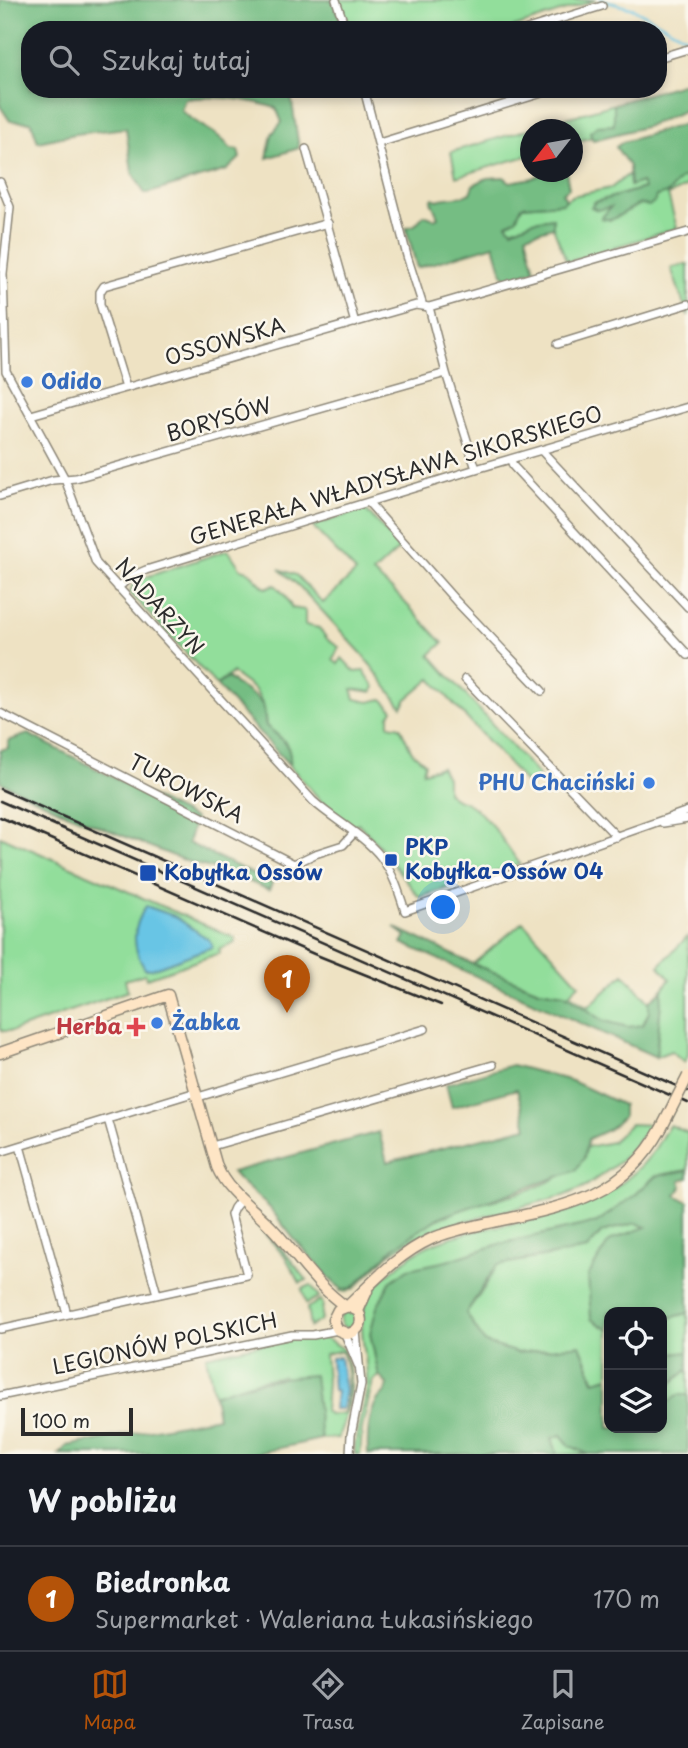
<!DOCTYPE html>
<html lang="pl">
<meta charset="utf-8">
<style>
:root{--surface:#171b24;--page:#20242c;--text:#f1f3f6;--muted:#9ea1a6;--line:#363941;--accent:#b45309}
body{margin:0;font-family:"Playpen Sans",sans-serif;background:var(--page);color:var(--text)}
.controls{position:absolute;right:21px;bottom:21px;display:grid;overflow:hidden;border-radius:14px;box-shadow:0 4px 10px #0003}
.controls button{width:63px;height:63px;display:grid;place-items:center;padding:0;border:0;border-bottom:2px solid var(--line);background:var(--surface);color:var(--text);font:35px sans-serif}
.compass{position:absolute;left:520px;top:119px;width:63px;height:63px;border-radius:50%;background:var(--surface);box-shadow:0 4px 10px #0003;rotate:239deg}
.scale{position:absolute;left:21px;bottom:18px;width:112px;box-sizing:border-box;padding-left:7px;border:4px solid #2b2b2b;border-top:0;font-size:19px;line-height:24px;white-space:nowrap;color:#2b2b2b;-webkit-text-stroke:5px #fbf7ec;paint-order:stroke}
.you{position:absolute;left:444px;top:908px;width:24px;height:24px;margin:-18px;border:5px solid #fff;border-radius:50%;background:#1a73e8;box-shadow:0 0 0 10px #1a73e833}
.badge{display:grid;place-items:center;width:46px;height:46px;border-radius:50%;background:var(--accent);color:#fff;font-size:23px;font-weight:700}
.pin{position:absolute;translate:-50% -58px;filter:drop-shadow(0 2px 4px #0008)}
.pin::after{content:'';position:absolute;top:37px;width:24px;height:21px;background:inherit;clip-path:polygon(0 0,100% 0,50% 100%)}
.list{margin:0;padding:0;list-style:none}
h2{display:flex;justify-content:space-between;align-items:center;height:91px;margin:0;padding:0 28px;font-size:30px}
h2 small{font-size:23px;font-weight:400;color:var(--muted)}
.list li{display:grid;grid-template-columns:46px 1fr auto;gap:21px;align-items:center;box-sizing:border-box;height:105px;padding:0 28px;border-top:2px solid var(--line)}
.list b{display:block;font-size:26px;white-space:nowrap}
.list p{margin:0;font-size:23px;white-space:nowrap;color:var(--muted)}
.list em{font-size:23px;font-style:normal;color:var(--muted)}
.icon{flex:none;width:38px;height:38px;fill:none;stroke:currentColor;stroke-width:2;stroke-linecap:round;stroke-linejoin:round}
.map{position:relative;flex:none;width:688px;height:1454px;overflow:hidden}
.search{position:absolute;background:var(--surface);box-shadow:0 4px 10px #0003;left:21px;right:21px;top:21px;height:77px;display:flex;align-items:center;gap:18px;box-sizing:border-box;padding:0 24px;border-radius:28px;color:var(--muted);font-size:26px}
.sheet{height:196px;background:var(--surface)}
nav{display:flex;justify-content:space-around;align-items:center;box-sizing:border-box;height:98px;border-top:2px solid var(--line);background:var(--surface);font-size:19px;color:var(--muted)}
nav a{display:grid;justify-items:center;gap:4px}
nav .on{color:var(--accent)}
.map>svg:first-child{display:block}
.green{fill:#92de9b;stroke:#5e8463;stroke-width:2;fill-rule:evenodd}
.forest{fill:#75bd83;stroke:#507457;stroke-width:2}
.water{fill:#67c5e5;stroke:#497888;stroke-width:2}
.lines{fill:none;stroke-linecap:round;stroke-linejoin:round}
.stream{stroke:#67c5e5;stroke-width:2.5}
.street-casing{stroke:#8c8677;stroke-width:10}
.secondary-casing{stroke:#8c8677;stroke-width:13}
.street{stroke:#fff;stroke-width:7}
.secondary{stroke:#fee5c5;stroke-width:10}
.rail{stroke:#2b2b2b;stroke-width:2.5}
.secondary-bridge-casing{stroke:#8c8677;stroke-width:13;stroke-linecap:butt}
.secondary-bridge{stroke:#fee5c5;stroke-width:10}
.shop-dot{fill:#3f7fe0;stroke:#fbf7ec;stroke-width:2.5}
.transit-dot{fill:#1a4fb4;stroke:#fbf7ec;stroke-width:2.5}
.health-dot{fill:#e0444e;stroke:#fbf7ec;stroke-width:2.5}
.labels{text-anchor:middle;stroke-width:5;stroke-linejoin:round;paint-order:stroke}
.street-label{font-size:21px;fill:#2b2b2b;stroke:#fbf7ec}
.shop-label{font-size:21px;font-weight:bold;fill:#366cbe;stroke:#fbf7ec;text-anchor:start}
.transit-label{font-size:21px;font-weight:bold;fill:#164399;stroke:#fbf7ec;text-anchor:start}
.health-label{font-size:21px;font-weight:bold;fill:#be3a42;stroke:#fbf7ec;text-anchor:end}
</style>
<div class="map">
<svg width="688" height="1454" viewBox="0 0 688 1454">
<rect width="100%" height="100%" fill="#fbf7ec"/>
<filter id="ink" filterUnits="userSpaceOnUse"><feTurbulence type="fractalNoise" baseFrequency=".0143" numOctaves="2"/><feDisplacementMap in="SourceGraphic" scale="14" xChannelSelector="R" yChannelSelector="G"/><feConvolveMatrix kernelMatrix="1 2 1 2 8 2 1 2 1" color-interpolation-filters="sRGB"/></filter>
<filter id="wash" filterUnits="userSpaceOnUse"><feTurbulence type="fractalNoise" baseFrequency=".00686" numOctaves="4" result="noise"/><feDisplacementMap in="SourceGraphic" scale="28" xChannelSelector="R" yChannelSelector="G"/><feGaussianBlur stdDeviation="1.57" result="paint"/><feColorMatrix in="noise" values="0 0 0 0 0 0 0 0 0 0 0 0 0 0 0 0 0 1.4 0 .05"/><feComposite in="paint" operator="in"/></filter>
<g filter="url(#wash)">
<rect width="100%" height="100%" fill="#eee2c3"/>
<path class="green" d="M333,0h263l-90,30h-162z
M614,104v21l-24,7 2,5 -19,6 -1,-13h-42v25l-74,22 -5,-25z
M629,174l1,11 11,-3 3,6 -49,14 17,5 -10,11 9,2 44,-24 13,-3 13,-15h7v8l-20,9 9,33 -110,34 -14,-35v-9l-20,3 -21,9 -5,-6 9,-6 6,-12 40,-3 10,-7 39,-8z
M688,264v52l-17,-48z
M365,509l35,39 -27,25 25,22 45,48 -13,12 109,121 -12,8 -96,-105 -24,20 -5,8 -39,-52 -63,-68 -21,-18 17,6 27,28 33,-31 -44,-46z
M228,550l13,19 7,2 17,17 10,-3 9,9 8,14 13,2v15l14,3 9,12 11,7 -6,13 5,4 4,-6 13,14 9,-1 11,16 -3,5 -20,-3 3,10 14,3 13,-3 11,11 -4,6v9l11,2 12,25 13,11 -2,9 18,-5 6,11v14c10,10 11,6 20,11 21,12 38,41 53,61l-101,33 -39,-50 -22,-24 -5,3 -24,-16 -39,-44c2,-21 -7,-28 -24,-40l-2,-19 -9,-17 -23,-17 -16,12 -86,-92 3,-9 10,-6z
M0,836l235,102v5l-16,6 1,4 -73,25 -2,-4 -20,6 3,11 -115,40h-11l-2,-4z
M523,922l56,62 -10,10 19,13 36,-33 25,28v10l-7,14 -14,1 -24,-6 -40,-27 -25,-4 -66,-26z
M688,936v119l-4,7 -13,-11 -15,6 6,-67 8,-11 -11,-13z
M630,1124l22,1 -31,36 -35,25 -23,10 -132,34 -23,12 -20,13 -33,33 -9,4 -5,-1c17,-8 25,-19 40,-33 23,-20 48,-37 77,-48 35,-12 117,-23 129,-63l25,-5z
M670,1125l18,8v37l-33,6 -20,19 -37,27 -98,22 -53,17 -77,72 9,43 -6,5 -11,48 -2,25h-5c-1,-24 10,-45 12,-68 2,-30 -13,-59 1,-89 5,-11 15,-19 25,-27 12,-10 24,-20 39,-26 50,-21 109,-19 159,-42 24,-12 46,-29 62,-50 6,-9 10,-19 17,-27z
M636,1223l11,4 -56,92 18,11v47l-14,4 -15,-36 -62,8 -33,-10 -19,-30 19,-26 12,-22 90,-16 15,-17z
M259,1227l22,21 26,32 -7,3 -14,-25z
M311,1285l8,12 -13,7 -4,-15z
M321,1300l2,4 -2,16 -11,7 -3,-19z
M340 1320a8 8 0 1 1 16 0a8 8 0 1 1-16 0Z
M688,1313v39l-26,3v-35z
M322,1336l20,12c15,30 7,60 -4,90l-17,1 -3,-10 -35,-53 -31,6 -38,13 -8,-39 83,-18zM339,1351l4,2c7,22 6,39 1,60l-14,2 -5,-4 2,-30 -2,-27z
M688,1369v26h-10l-10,8 -6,-4v-8z
M561,1435l9,11 18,8h-31l-5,-17z"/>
<path class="forest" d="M0,0h333l11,30h-314v59h260l9,59 -32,10 5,-24 10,-12 -6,-14c-29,-9 -61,-13 -91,-9l-4,11c16,17 35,19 50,39l7,1 2,8 -13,12 -82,24 -13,-22 -6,-44 -51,6 -37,8 -7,-20 -21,-1 -10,-15z
M688,82v27l-40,17 -55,14 -3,-8 7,-6 17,-1v-21z
M688,123v55h-7l-13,15 -12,3 -1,5 -6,5 -10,-2 -28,16 -10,-2 10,-11 -14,3 -6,-3 4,-5 49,-14 -3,-6 -11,4 -1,-20 -13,-19 7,-5z
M546,172h20l3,16 -7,5 4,6 -3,4 -41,3 -6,13 -9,5 5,6 21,-9 20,-3v9l-27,8 9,35 -29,9 -4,-6 -8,-28 -77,23 -11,-40 9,-3 9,-10 10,4 4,-2 -7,-16 2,-3 4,2c11,-4 22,-1 33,-7l3,-8 14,-7 17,-1 6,5 23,-4z
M228,678c10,10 32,17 36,31 1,6 0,11 2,17 16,13 26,18 24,40l-74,-81z
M28,734l167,85 -7,24 84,40 -3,7 -35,-15 -48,-14 -120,-48 -66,-31v-32l8,-2v-7z
M394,927l79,37 66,26 25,4 40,27 24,6 15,-2 6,-13v-10l13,-12 -6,67 -254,-114 4,-7z
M512,1065l60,16 51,24v12l-13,12 -22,10 -4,19 -9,13 -137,47 -43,29 -43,41 -10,1 -8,-6 -40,-44 -25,-32 -30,-27 -7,-8 147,-40 8,30 140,-35 -10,-38 -65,18 -6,-23z
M688,1170v8l-8,3 2,5 -6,9 12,7v111l-26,7v-8h-53v18l-18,-11 -3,-43 22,-36 36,-13 -10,-4 -34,9 -15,17 -90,16 -31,48 19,30 33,10 62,-8 14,36 15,-4v51h53v-29l6,3 10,-7h10v59h-100l-18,-8 -9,-11 -9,3 5,16h-189c-1,-20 0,-49 17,-62l2,-8 -8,-8 -9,-43 7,-26 13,-25 18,-13 39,-8 53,-17 97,-22 38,-27 21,-19z
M688,1352v17l-26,22v-36z
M314,1375l7,64 -68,15h-194l8,-8 151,-29 -4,-22c33,-13 65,-18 100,-20z"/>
<path class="water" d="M146,906l28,10 34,23 4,5v3l-60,22h-7c-14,-22 -13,-41 1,-63z
M340,1357l5,33 -3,19h-8l2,-18 -3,-1 -2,-32z"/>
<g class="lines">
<path class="stream" d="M601,0l33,9 54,29"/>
</g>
</g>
<g filter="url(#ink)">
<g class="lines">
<g class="street-casing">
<path id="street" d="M336,0l10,30
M524,30l78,-24
M658,58l30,-9
M364,89l43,167 16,50
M379,143l176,-54
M306,149l49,174
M0,182l10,25 -7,67 3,97 59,108 31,84 217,238c21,19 51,34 68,56 12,16 18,35 24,54l283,-100
M429,307l17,66 30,96
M558,344l130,-40
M126,388l-26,-84v-12l4,-6 224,-63
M31,415l385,-110 13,2 259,-75
M541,450l147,157
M511,459l2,7 175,189
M0,496l53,-16 23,-2 370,-105
M369,503l87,98 86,90
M118,588l12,-11 16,-7 330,-101 212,-62
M465,679l152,158
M0,713l294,151 21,-10 28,-9 11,-12
M663,823l25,-4
M198,1097l227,-68
M108,1119l49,175
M20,1146l47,168
M212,1146l281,-81
M0,1152l196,-60
M0,1329l247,-54 -16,-60 3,-7 7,-9
M345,1334l13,31
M0,1396l292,-61h21l25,-5
M350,1454l1,-19 10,-51 -5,-53"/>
</g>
<g class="secondary-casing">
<path id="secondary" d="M0,1053l168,-58 49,172c11,26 35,40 54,60 25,26 44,58 74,79
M348,1306c26,-25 50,-52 83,-67 18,-8 38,-12 57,-16 72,-16 134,-23 173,-94
M358,1311l-10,-5 -10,4 -5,10 5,10 10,4c12,-3 16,-13 10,-23l9,-20"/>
</g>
<use href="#street" class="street"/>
<use href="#secondary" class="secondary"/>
<path class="rail" d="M0,789l688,302
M0,801l688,302
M0,817l314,137 127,51"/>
<g class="secondary-bridge-casing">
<path id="secondary-bridge" d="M661,1129l27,-53"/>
</g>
<use href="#secondary-bridge" class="secondary-bridge"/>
</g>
</g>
<g class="shop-dot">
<circle cx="27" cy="382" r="7"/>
<circle cx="649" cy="783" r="7"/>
<circle cx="157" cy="1023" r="7"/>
</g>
<g class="transit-dot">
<rect x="384" y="853" width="14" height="14" rx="3.5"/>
<rect x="139" y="864" width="18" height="18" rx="3.5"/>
</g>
<path class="health-dot" d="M132.5 1016.5h7v7h7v7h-7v7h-7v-7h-7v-7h7z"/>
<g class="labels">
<g class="street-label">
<text transform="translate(225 342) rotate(-16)" y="7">OSSOWSKA</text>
<text transform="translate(219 420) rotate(-16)" y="7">BORYSÓW</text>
<text transform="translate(396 476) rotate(-17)" y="7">GENERAŁA WŁADYSŁAWA SIKORSKIEGO</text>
<text transform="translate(159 607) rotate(48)" y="7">NADARZYN</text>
<text transform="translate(186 789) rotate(27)" y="7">TUROWSKA</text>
<text transform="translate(165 1344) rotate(-12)" y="7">LEGIONÓW POLSKICH</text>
</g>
<g class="shop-label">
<text x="41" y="389">Odido</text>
<text x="635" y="790" text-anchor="end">PHU Chaciński</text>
<text x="171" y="1030">Żabka</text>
</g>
<g class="transit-label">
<text x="405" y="855">PKP<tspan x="405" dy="24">Kobyłka-Ossów 04</tspan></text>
<text x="164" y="880">Kobyłka Ossów</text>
</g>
<g class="health-label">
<text x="122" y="1034">Herba</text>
</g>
</g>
</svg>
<div class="controls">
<button><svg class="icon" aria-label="locate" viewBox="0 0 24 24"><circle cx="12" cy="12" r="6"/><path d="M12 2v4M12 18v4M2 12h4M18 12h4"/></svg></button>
<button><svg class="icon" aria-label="layers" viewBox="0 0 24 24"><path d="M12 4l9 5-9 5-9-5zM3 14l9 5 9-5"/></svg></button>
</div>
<svg class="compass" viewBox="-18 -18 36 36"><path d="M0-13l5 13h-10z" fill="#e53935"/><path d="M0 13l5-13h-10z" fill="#9ea1a6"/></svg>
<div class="scale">100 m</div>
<div class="you"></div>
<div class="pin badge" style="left:287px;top:1013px">1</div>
<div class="search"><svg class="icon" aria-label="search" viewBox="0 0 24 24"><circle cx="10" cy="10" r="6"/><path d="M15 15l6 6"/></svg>Szukaj tutaj</div>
</div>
<section class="sheet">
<h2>W pobliżu<small></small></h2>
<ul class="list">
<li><span class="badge">1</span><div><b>Biedronka</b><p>Supermarket · Waleriana Łukasińskiego</p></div><em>170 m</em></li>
</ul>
</section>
<nav>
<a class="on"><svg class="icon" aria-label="map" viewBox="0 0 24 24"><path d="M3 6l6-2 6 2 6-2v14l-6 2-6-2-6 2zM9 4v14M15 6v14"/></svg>Mapa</a>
<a><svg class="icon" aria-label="directions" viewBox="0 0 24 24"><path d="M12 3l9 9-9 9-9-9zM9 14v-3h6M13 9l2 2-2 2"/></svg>Trasa</a>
<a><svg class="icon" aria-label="saved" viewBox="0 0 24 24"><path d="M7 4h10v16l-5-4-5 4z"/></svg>Zapisane</a>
</nav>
